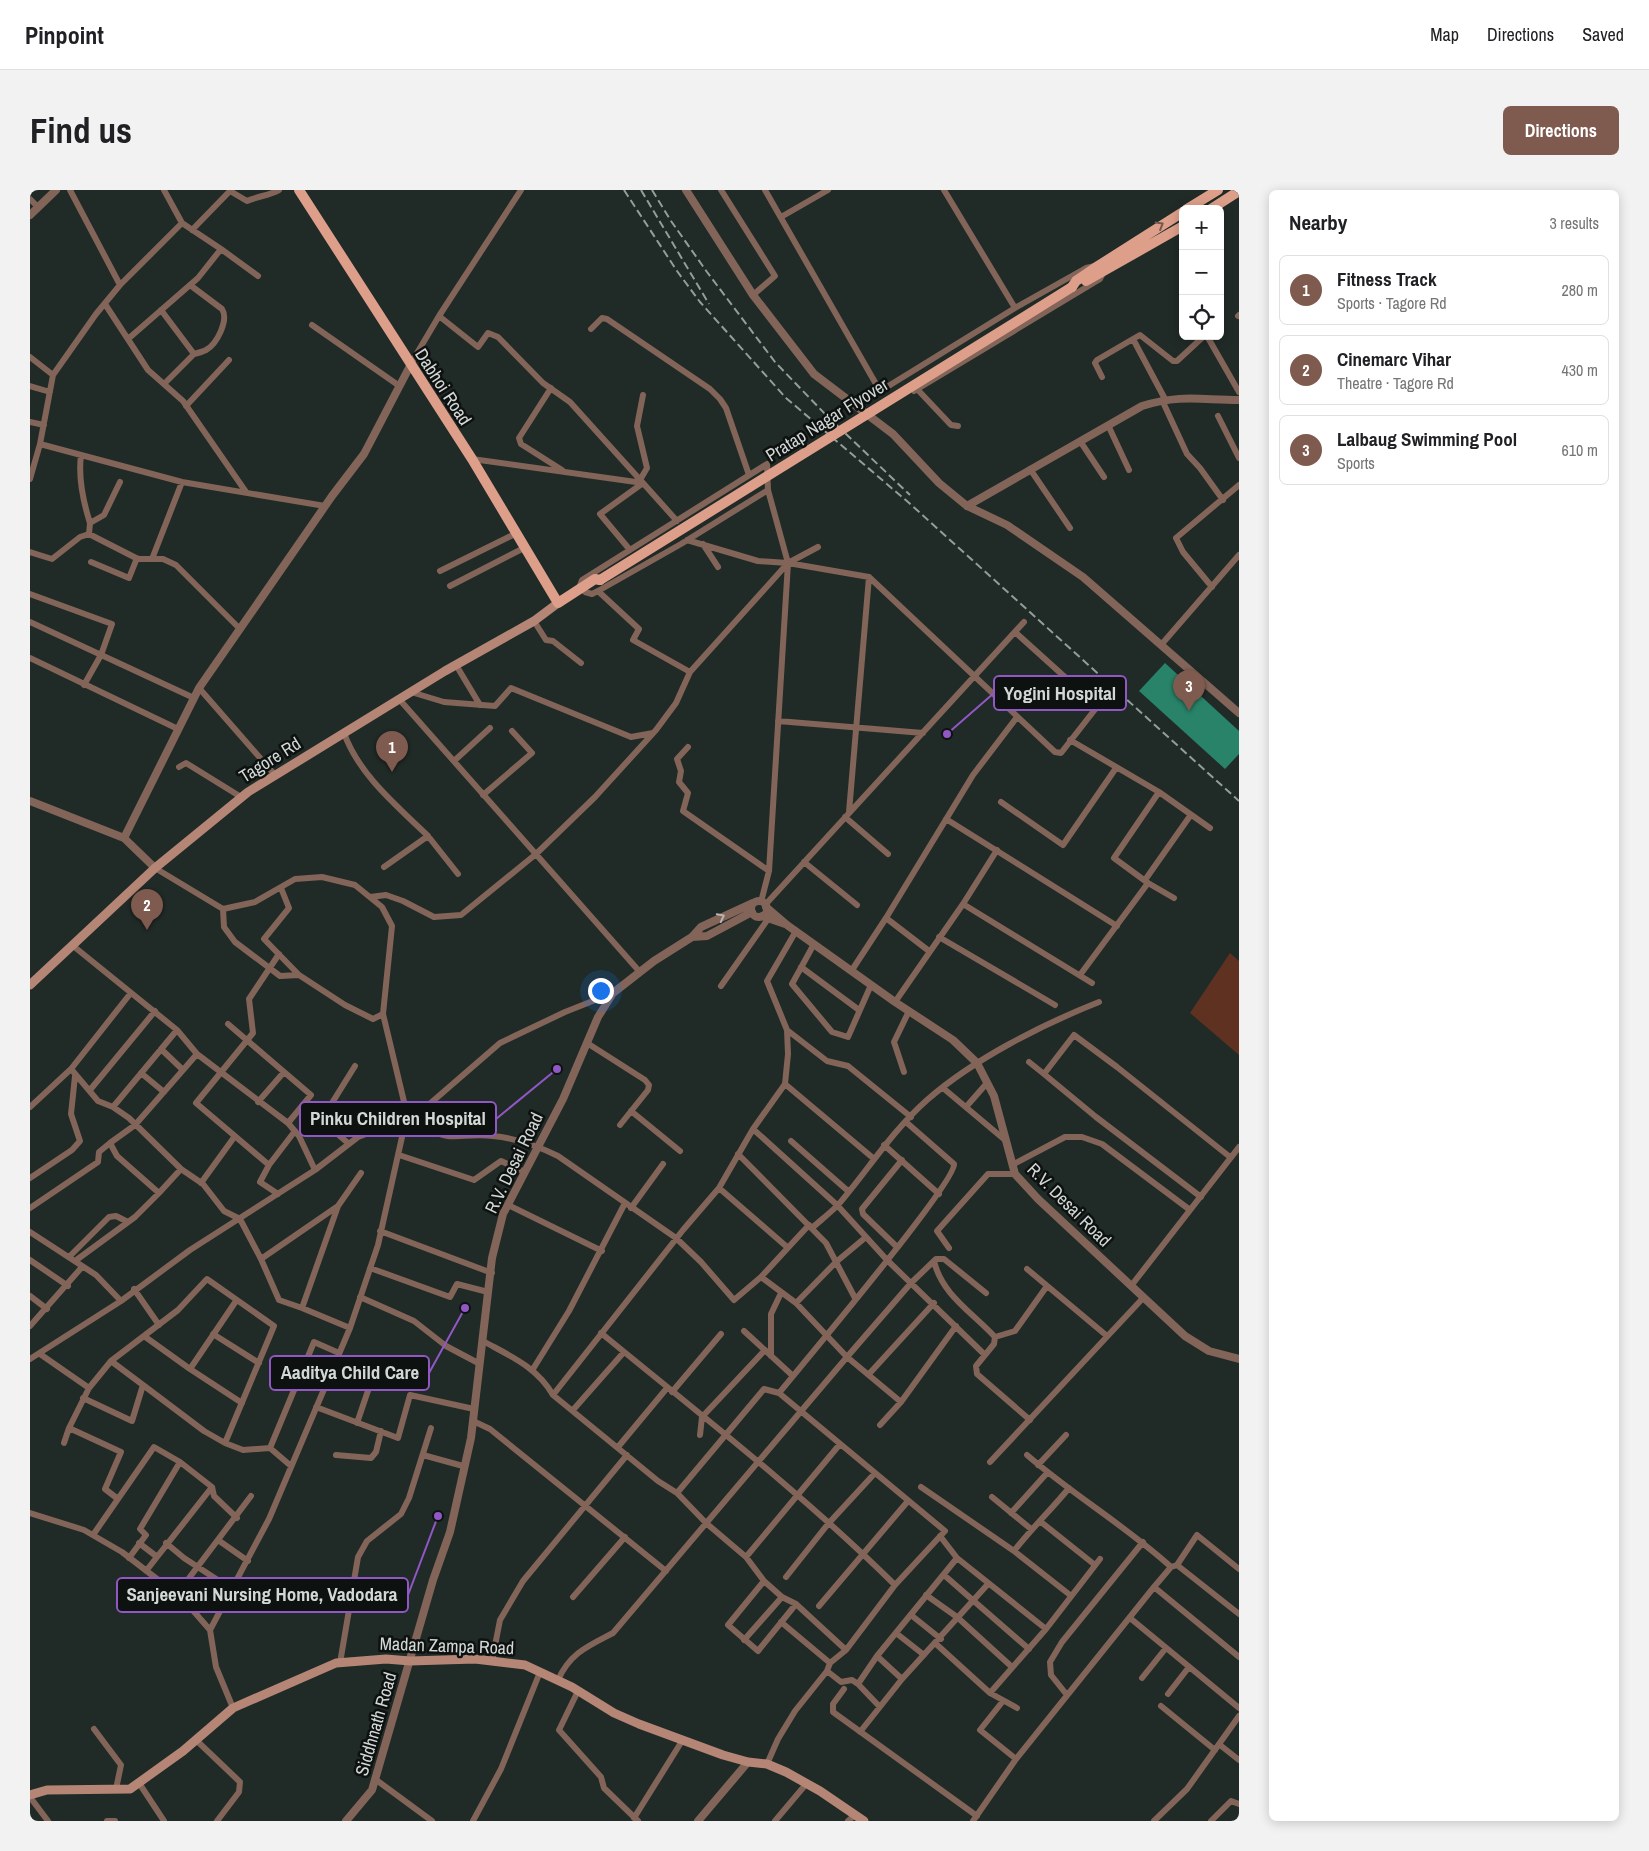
<!DOCTYPE html>
<meta charset="utf-8">
<style>
:root{--surface:#fff;--page:#f2f2f2;--text:#202124;--muted:#757577;--line:#e0e0e0;--accent:#7f5a4e}
body{margin:0;font-family:"Archivo Narrow",sans-serif;background:var(--page);color:var(--text)}
.controls{position:absolute;right:15px;top:15px;display:grid;overflow:hidden;border-radius:8px;box-shadow:0 2px 12px #0003}
.controls button{width:45px;height:45px;display:grid;place-items:center;padding:0;border:0;border-bottom:1px solid var(--line);background:var(--surface);color:var(--text);font:25px sans-serif}
.you{position:absolute;left:570px;top:800px;width:18px;height:18px;margin:-12px;border:4px solid #fff;border-radius:50%;background:#1a73e8;box-shadow:0 0 0 8px #1a73e833}
.badge{display:grid;place-items:center;width:32px;height:32px;border-radius:50%;background:var(--accent);color:#fff;font-size:16px;font-weight:700}
.pin{position:absolute;translate:-50% -41px;filter:drop-shadow(0 1px 2px #0008)}
.pin::after{content:'';position:absolute;top:26px;width:18px;height:15px;background:inherit;clip-path:polygon(0 0,100% 0,50% 100%)}
.list{margin:0;padding:0;list-style:none}
h2{display:flex;justify-content:space-between;align-items:center;height:65px;margin:0;padding:0 20px;font-size:21px}
h2 small{font-size:16px;font-weight:400;color:var(--muted)}
.list li{display:grid;grid-template-columns:32px 1fr auto;gap:15px;align-items:center;box-sizing:border-box;height:70px;margin:0 10px 10px;padding:0 10px;border:1px solid var(--line);border-radius:8px}
.list b{display:block;font-size:19px;white-space:nowrap}
.list p{margin:0;font-size:16px;white-space:nowrap;color:var(--muted)}
.list em{font-size:16px;font-style:normal;color:var(--muted)}
.icon{flex:none;width:28px;height:28px;fill:none;stroke:currentColor;stroke-width:2;stroke-linecap:round;stroke-linejoin:round}
.map{position:relative;flex:none;width:1209px;height:1631px;overflow:hidden;border-radius:8px}
header{display:flex;align-items:center;gap:30px;box-sizing:border-box;height:70px;padding:0 25px;background:var(--surface);border-bottom:1px solid var(--line)}
header strong{font-size:24px}
nav{display:flex;gap:28px;margin-inline-start:auto;font-size:18px}
.intro{display:flex;align-items:center;justify-content:space-between;box-sizing:border-box;height:120px;padding:0 30px}
h1{margin:0;font-size:35px}
.button{padding:12px 22px;border-radius:8px;background:var(--accent);color:#fff;font-size:18px;font-weight:700}
main{display:flex;gap:30px;padding:0 30px}
aside{flex:1;background:var(--surface);border-radius:8px;box-shadow:0 2px 12px #0003}
.map>svg:first-child{display:block}
.green{fill:#5f3121}
.water{fill:#288369}
.lines{fill:none;stroke-linecap:round;stroke-linejoin:round}
.minor{stroke:#826459;stroke-width:6}
.tertiary{stroke:#826459;stroke-width:8}
.secondary{stroke:#b58575;stroke-width:9}
.primary{stroke:#dd9f8a;stroke-width:10}
.rail{stroke:#959d9a;stroke-width:2;stroke-dasharray:8 4;stroke-linecap:butt}
.primary-bridge{stroke:#dd9f8a;stroke-width:10}
.oneway{stroke:#75584d}
.oneway2{stroke:#bab5b0}
.labels{text-anchor:middle;stroke-width:5;stroke-linejoin:round;paint-order:stroke}
.street-label{font-size:18px;fill:#d2d8d6;stroke:#0d1110}
.leader{fill:none;stroke:#9157c5;stroke-width:2}
.callout-dot{fill:#9157c5;stroke:#0d1110;stroke-width:2}
.callout{fill:#0d1110;stroke:#9157c5;stroke-width:2}
.callout-label{font-size:19px;text-anchor:middle;font-weight:bold;fill:#d2d8d6}
</style>
<header>
<strong>Pinpoint</strong>
<nav><a>Map</a><a>Directions</a><a>Saved</a></nav>
</header>
<div class="intro"><h1>Find us</h1><a class="button">Directions</a></div>
<main>
<div class="map">
<svg width="1209" height="1631" viewBox="0 0 1209 1631">
<rect width="100%" height="100%" fill="#202a26"/>
<path class="green" d="M1200,763l9,8v94l-49,-42z"/>
<path class="water" d="M1135,473l74,68v23l-14,15 -86,-78z"/>
<g class="lines">
<path class="minor" d="M40,0l50,95
M691,0l54,86 -22,19
M735,0l115,201
M914,0l71,118
M0,9l8,8
M751,27l47,-27
M162,40l38,-39 17,10c11,-5 21,-5 32,-11
M191,59l37,27
M75,114l43,66 35,31 63,91
M131,120l33,44c4,-1 8,-2 12,-4 11,-6 23,-30 16,-41l-32,-24
M409,126l39,31 10,-14 10,4 45,46 27,19 73,81 -43,31 30,36
M1208,126l1,-1
M282,135l86,60
M561,139l11,-11 5,1 103,70 10,10 6,9 23,67
M1177,146l32,56
M98,149l70,-61 23,-29 -39,-26
M1103,149l7,-4 33,26h4l27,-25
M0,167l23,18
M380,175l29,-49 82,-126
M1072,187l-7,-14 2,-3 36,-21 32,60
M134,194l30,-30
M0,196l20,6
M521,198l-32,50 2,6 41,26
M887,199l34,36 7,1
M884,201l186,-112 3,-6
M1132,210l25,54 13,14 23,32
M156,216l43,-46
M826,216l159,-98 71,-40 9,-2
M1188,226l21,42
M0,232l14,3
M1078,235l21,45
M1050,251l24,36
M10,254l142,38 143,24
M51,265c-3,23 2,46 9,68
M442,269l171,24 34,38
M1000,279l40,59
M0,289l10,-35 13,-69 43,-61 24,-29 62,-62 -18,-33
M610,290l7,-12 -10,-42 6,-31
M59,344l1,-11 14,-8 16,-33
M657,350l71,21 30,2 81,14 186,175 6,1 46,-59
M673,354l15,23
M0,362l22,7 28,-22 9,-3 49,25h25l13,6 64,64
M122,369l30,-77
M61,372l38,16 8,-20
M410,381l77,-38
M420,396l76,-39
M1182,397l-29,-35 -7,-14 63,-53
M549,398l3,-8 185,-116 1,26 20,73 -19,308 -8,31
M568,401l41,38 -6,11 57,32
M555,402l7,2 6,-3 83,-47 87,-54
M0,404l82,30 -11,31 -17,30
M504,431l12,19 7,1 28,22
M0,432l164,76
M985,442l82,74
M1131,455l78,-90
M0,468l148,71
M426,475l24,40
M169,498l76,87
M381,502l33,10 51,4 16,-18 120,49 22,-4
M369,509l240,272
M748,531l145,12
M314,543c15,42 53,73 84,103l-44,31
M1040,550l89,52 51,36
M658,557l-11,12 4,12 -2,11 9,11 -5,18 86,60
M424,571l36,-33
M149,577l7,-4 55,34
M1129,602l-45,66 34,25 26,15
M453,605l49,-42 -20,-22
M971,612l62,43 53,-77
M819,622l20,-235
M815,627l43,37
M916,629l171,107
M398,646l30,38
M774,672l53,43
M125,678l68,41 32,-7 40,-23 27,-2 33,8 27,22 10,19 -9,88 23,96
M1115,690l45,-64
M251,698l8,20 -25,31 35,36 46,30 28,14 10,-5
M340,707l16,-2 17,6 31,16 27,-2 75,-61 59,-57 61,-67 20,-27 14,-31 98,-109 30,-16
M933,714l129,79
M735,715l259,-283
M193,719l1,18 11,15 45,34 19,-1
M909,747l116,68
M784,754l-22,40 40,48 16,5 23,-52
M42,755l105,85 20,24 91,69 11,13 16,34
M899,761l-43,-33 87,-143 44,-58
M771,777l58,43
M822,780l34,-52
M1050,785l68,-92
M691,796l47,-67
M865,812l68,-98 34,-54
M198,834l83,71 -23,28
M757,840l40,31 21,5 63,51
M557,853l58,37 4,5 -1,5 -28,35
M131,859l22,21
M999,872l15,12 30,-39 43,32 113,90
M325,876l-28,45 31,26
M41,879l27,32 15,6 16,11 52,51 22,15 21,27 16,8 21,40 18,41 23,8 48,20
M874,882l-10,-30 15,-31
M111,883l23,19
M1014,884l52,43 105,80
M755,894l88,74
M913,898l62,52
M60,900l65,-79
M228,912l26,-30
M0,917l41,-38 59,-75
M83,917l64,-77
M936,917l21,-24
M370 930a10 10 0 1 1 20 0a10 10 0 1 1-20 0Z
M297,921l-3,11 25,22
M601,921l49,40
M388,924l82,-71 65,-31 48,-19
M389,934c34,21 39,8 74,12 22,2 45,10 65,20l118,82 25,24 33,38 27,-23 48,-52
M723,939l84,76 50,55 98,95
M761,951l57,50
M80,953l25,-18 62,-71
M854,955l55,49
M708,964l88,89 29,55
M369,965l75,25 27,-19 24,11
M239,975l26,-34
M982,975l53,-28h17l20,7 88,66
M0,988l42,-28 8,-9 -9,-27 4,-38
M171,993l34,-47
M689,998l68,59
M129,1003l22,-24
M248,1004l-18,-12 9,-17 -73,-62 57,-70 -4,-34 30,-45
M478,1015l94,46
M0,1018l68,-46 1,-10 11,-9 7,13 42,37 -24,24 -60,44
M601,1018l32,-44
M782,1038c9,-8 18,-15 26,-23 30,-35 54,-74 89,-105 47,-41 114,-75 172,-98
M350,1041l112,42
M0,1042l66,43 25,26
M867,1057l-34,-33 -1,-5 40,-49
M919,1058l-12,-17 51,-57h27
M39,1067l40,-40 7,-1 12,6
M231,1069l77,-53 23,-33
M0,1070l38,26
M904,1071c8,34 38,51 61,76l-1,7 -18,22 1,8 53,46
M340,1078l80,29 7,-13 31,8
M997,1079l80,67
M731,1087l35,26 51,54 54,45 55,-76
M1101,1096l108,-139
M104,1099l25,36
M0,1106l17,13
M330,1107l54,24 32,25 34,18
M766,1113l40,-41 30,-25
M272,1118l36,-102
M0,1136l52,-59
M714,1141l49,45
M571,1143c100,82 203,162 294,252
M183,1144l46,29
M114,1146l46,33 52,34
M965,1147l20,-6 32,-45
M453,1151c27,15 54,26 70,54l105,86 19,12 29,30 40,34 18,24 18,16 14,7 50,46
M10,1164l49,34 -20,40 -5,15
M741,1166v-42l10,-21
M0,1169l91,-58 69,-51 125,-80 43,-33 42,-16
M160,1179l46,-68
M503,1179l36,-58 56,-108
M839,1184l65,-71
M59,1198l22,-27 67,-51 29,-31 67,47 -49,117 -21,-12 -61,-46
M642,1202l49,-58
M523,1205l130,-165 36,-42 34,-59 32,-45 3,-30 -1,-24 -20,-49 29,-50
M53,1208l49,23 11,-36 -32,-24
M286,1217l82,31 12,-43 64,14
M543,1220l51,-58
M443,1231l17,8 176,142
M327,1233l17,-50
M850,1235l21,-23
M39,1238l52,24 -16,37 13,10
M670,1245l2,-18 63,-67
M195,1253l18,7 27,-2
M588,1257l49,-59
M306,1265l35,3 5,-6 5,-21
M393,1265l40,11
M997,1265c46,40 99,71 144,112
M960,1272l154,-165
M1008,1275l28,-30
M261,1276l-21,-18 44,-106 25,11
M891,1297l93,64 56,44
M647,1303l87,-104 15,4
M962,1307l39,32
M0,1323l54,17 38,22 61,47 27,31 6,37 17,41
M981,1323l36,-40
M1011,1332l54,43
M63,1345l61,-88 26,15 32,25 2,9 23,22
M910,1346l17,22
M188,1350l30,21
M109,1353l17,13
M136,1353l18,15 49,32
M984,1361c17,-22 37,-41 55,-63
M716,1367l94,-113
M99,1368l17,-23 -6,-6 40,-67
M1147,1375l62,49
M116,1381l66,-84
M914,1385l85,74
M756,1387l42,-53 47,-51
M734,1391l-36,44 30,26 38,-47
M1124,1397l85,70
M147,1404l74,-98
M896,1405l31,22 55,50
M543,1407l52,-60
M789,1416l89,-105
M881,1425l30,24
M1100,1428l109,90
M751,1432l49,41
M180,1440l59,-111 81,-191 28,-83 26,-117
M866,1443l28,22
M714,1450l38,-43
M905,1453l55,50 27,15
M847,1466l25,23
M462,1471l8,-41 23,-39 104,-126
M310,1473l18,-106 9,-16 34,-27 8,-16 22,-70
M797,1481l14,11 11,-2 6,4 21,22
M1112,1488l24,-30
M528,1490c12,-27 30,-34 55,-47l234,-276 64,-74 25,-24h8l42,34
M828,1494l19,-28 80,-98 89,71
M814,1499l-11,15v8l144,104
M548,1501l-19,39 42,47 3,11 34,33
M960,1503l56,-64 54,-70
M1138,1504l21,-27
M1037,1505l-16,-20 -1,-13 12,-20 81,-100
M973,1511l-23,29 36,29
M1131,1516l54,44
M64,1539l27,36 -5,24
M830,1542l42,-53 86,-95
M166,1550l44,42 -1,10 -22,29
M1190,1555l19,15
M737,1574l11,-25 17,-28 32,-40 3,-8 16,-13 49,-65 50,-54 -166,-138c22,-27 177,-211 175,-229l-48,-42
M345,1589l57,42
M109,1593l25,38
M0,1607l18,24
M604,1628l48,-77
M77,1631h8
M443,1631l28,-52 39,-97
M745,1631l32,-38
M818,1631l7,-6
M943,1631l43,-62 138,-172 17,-20 6,-2 20,-30 42,34
M1124,1631l33,-32 52,-73
M1181,1631l20,-20 8,3"/>
<path class="tertiary" d="M656,0l67,105 61,79 79,60 46,49 28,23 40,19 76,52 156,136
M0,25l26,-25
M937,316l175,-100c39,-12 59,-6 97,-6
M0,611l94,37 31,30
M94,648l75,-150 133,-192 32,-42 46,-88
M721 719a8 8 0 1 1 16 0a8 8 0 1 1-16 0Z
M736,717l21,18 108,77 58,38 24,23 17,33 21,78 23,25 147,137 24,15 30,8
M732,726l23,8
M662,747l15,-1 45,-24
M316,1631l26,-31 61,-210 17,-48 21,-94 21,-180 11,-44 60,-115 35,-82 15,-24 41,-32 38,-24 9,-10 52,-24
M668,1631l50,-59"/>
<path class="secondary" d="M0,795l125,-117 93,-76 197,-121 89,-50 24,-18
M0,1605l17,-5 83,-1 53,-38 50,-43 103,-45 50,-4 24,2 65,-2 50,6 47,22 42,26 25,11 84,31 25,7 19,2 19,8 34,19 44,30"/>
<path class="primary" d="M269,0l173,269 86,144
M1157,19l31,-19
M1181,19l28,-18
M1056,91l97,-55
M1042,97l4,-6 22,-15 85,-54
M528,413l37,-24 5,1"/>
<path class="rail" d="M594,0l53,81 23,31 86,96 122,104 331,299
M611,0l68,114
M622,0l19,31 36,51 68,90 51,53 84,80"/>
<path class="primary-bridge" d="M570,390l472,-293"/>
</g>
<defs><path id="oneway-chevron" d="M-2-3.5L2.5 0L-2 3.5" fill="none" stroke-width="1.6" stroke-linecap="round" stroke-linejoin="round" transform="scale(1.25)"/></defs>
<use class="oneway" href="#oneway-chevron" transform="translate(1130 35) rotate(-31)"/>
<use class="oneway2" href="#oneway-chevron" transform="translate(691 727) rotate(-27)"/>
<g class="labels">
<g class="street-label">
<text transform="translate(413 197) rotate(57)" y="6">Dabhoi Road</text>
<text transform="translate(797 230) rotate(-32)" y="6">Pratap Nagar Flyover</text>
<text transform="translate(240 570) rotate(-32)" y="6">Tagore Rd</text>
<text transform="translate(484 973) rotate(-64)" y="6">R.V. Desai Road</text>
<text transform="translate(1039 1015) rotate(45)" y="6">R.V. Desai Road</text>
<text transform="translate(417 1456) rotate(2)" y="6">Madan Zampa Road</text>
<text transform="translate(346 1534) rotate(-74)" y="6">Siddhnath Road</text>
</g>
</g>
<path class="leader" d="M917 544L964 503M527 879L466 929M435 1118L399 1183M408 1326L378 1405"/>
<g class="callout-dot">
<circle cx="917" cy="544" r="5"/>
<circle cx="527" cy="879" r="5"/>
<circle cx="435" cy="1118" r="5"/>
<circle cx="408" cy="1326" r="5"/>
</g>
<g class="callout">
<rect x="964" y="486" width="132" height="34" rx="5"/>
<rect x="270" y="912" width="196" height="34" rx="5"/>
<rect x="240" y="1166" width="159" height="34" rx="5"/>
<rect x="87" y="1388" width="291" height="34" rx="5"/>
</g>
<g class="callout-label">
<text x="1030" y="510">Yogini Hospital</text>
<text x="368" y="935">Pinku Children Hospital</text>
<text x="320" y="1189">Aaditya Child Care</text>
<text x="232" y="1411">Sanjeevani Nursing Home, Vadodara</text>
</g>
</svg>
<div class="controls">
<button>+</button>
<button>−</button>
<button><svg class="icon" aria-label="locate" viewBox="0 0 24 24"><circle cx="12" cy="12" r="6"/><path d="M12 2v4M12 18v4M2 12h4M18 12h4"/></svg></button>
</div>
<div class="you"></div>
<div class="pin badge" style="left:362px;top:582px">1</div>
<div class="pin badge" style="left:117px;top:740px">2</div>
<div class="pin badge" style="left:1159px;top:521px">3</div>
</div>
<aside>
<h2>Nearby<small>3 results</small></h2>
<ul class="list">
<li><span class="badge">1</span><div><b>Fitness Track</b><p>Sports · Tagore Rd</p></div><em>280 m</em></li>
<li><span class="badge">2</span><div><b>Cinemarc Vihar</b><p>Theatre · Tagore Rd</p></div><em>430 m</em></li>
<li><span class="badge">3</span><div><b>Lalbaug Swimming Pool</b><p>Sports</p></div><em>610 m</em></li>
</ul>
</aside>
</main>
